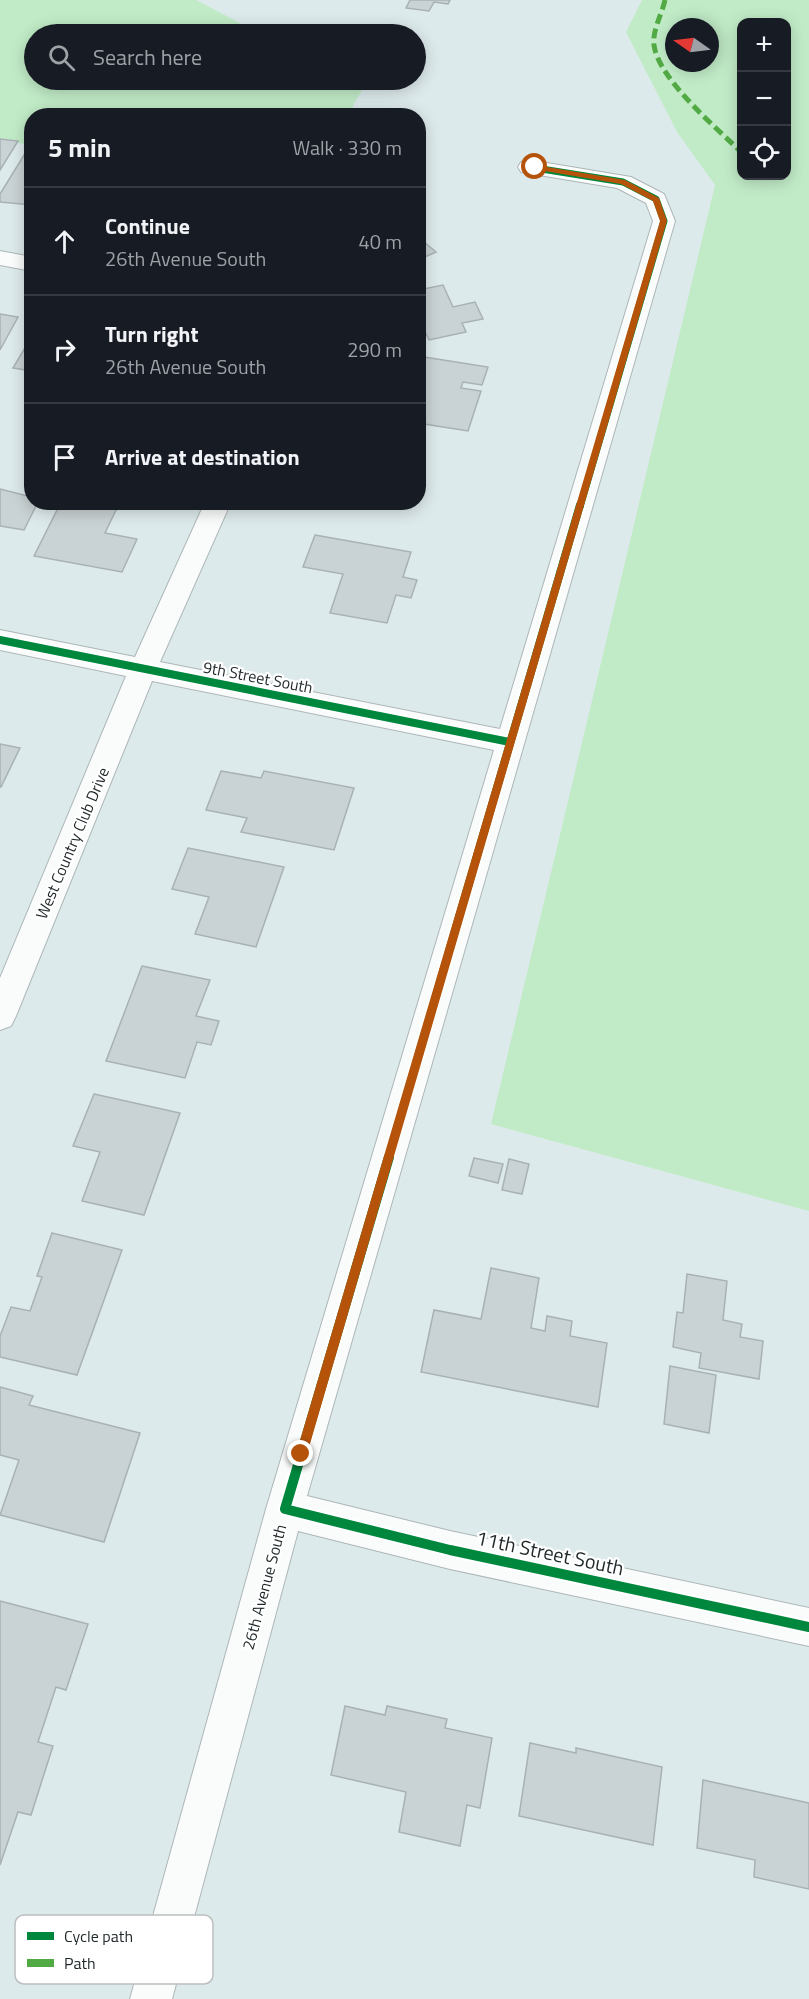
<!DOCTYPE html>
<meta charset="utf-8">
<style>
:root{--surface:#171b24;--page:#20242c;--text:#f1f3f6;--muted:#9ea1a6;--line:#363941}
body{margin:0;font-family:"Titillium Web",sans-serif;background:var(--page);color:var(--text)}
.controls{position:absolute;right:18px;top:18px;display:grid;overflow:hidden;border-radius:12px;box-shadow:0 3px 15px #0003}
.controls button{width:54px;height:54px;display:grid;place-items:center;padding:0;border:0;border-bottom:2px solid var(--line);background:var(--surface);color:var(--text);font:30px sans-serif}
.compass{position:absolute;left:665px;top:18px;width:54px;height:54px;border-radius:50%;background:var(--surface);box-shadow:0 3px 15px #0003;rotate:284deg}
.stop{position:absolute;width:18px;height:18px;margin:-14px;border:4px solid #b45309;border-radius:50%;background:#fff}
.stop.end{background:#b45309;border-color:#fff;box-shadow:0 2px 6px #0008}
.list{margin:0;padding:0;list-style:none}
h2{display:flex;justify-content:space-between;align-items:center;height:78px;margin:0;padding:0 24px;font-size:26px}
h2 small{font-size:20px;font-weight:400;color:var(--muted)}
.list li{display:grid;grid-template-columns:39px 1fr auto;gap:18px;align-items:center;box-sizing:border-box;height:108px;padding:0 24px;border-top:2px solid var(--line)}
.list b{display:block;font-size:22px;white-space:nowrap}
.list p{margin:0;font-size:20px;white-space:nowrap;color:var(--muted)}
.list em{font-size:20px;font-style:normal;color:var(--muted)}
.icon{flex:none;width:33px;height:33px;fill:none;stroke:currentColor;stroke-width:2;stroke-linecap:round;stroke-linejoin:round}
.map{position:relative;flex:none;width:809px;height:1999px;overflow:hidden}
.search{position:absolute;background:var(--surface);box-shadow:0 3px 15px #0003;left:24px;top:24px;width:402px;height:66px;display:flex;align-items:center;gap:15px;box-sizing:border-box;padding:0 21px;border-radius:33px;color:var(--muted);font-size:22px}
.panel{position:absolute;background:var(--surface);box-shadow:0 3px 15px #0003;left:24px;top:108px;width:402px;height:402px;border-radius:24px}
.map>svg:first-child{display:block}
.green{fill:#c1ebc7;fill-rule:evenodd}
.building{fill:#c9d2d4;stroke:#a8b1b4;stroke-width:1.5}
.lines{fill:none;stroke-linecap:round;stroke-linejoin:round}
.minor-casing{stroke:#adb6b7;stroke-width:2}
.minor{fill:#fafcfc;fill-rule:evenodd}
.quiet{stroke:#52aa44;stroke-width:5;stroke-dasharray:10 5;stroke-linecap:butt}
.cycleway-far2-casing{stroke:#fff;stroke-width:10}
.cycleway-far1-casing{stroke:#fff;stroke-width:12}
.cycleway-casing{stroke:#fff;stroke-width:14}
.cycleway-far2{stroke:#00873e;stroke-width:7}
.cycleway-far1{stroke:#00873e;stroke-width:8}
.cycleway{stroke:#00873e;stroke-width:10}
.route{fill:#b45309}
.labels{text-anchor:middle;stroke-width:4.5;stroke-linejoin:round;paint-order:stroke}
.street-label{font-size:16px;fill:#1f2829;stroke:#fff}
.near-street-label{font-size:20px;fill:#1f2829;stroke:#fff}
.key{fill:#fff;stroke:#bcbebf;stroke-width:1.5}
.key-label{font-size:16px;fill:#1f2829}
</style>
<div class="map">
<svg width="809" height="1999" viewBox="0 0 809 1999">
<rect width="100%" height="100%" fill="#ddeaeb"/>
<path class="green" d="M0,0h196l65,34h-227v46h310l18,10 -14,25 -316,1 -1,29 -31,-5z
M642,0h167v1211l-318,-87 224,-939 -38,-53 -51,-100zM742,22h44v154h-44zM674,27h36v36h-36z"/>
<path class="building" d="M410,0h40l-2,4 -14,-2 -5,9 -23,-3z
M0,139l18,2 -18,29z
M29,147h3v58l-32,-3v-8z
M418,237l18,15 -18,8z
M443,285l10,22 22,-5 8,17 -21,4 4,9 -37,8 -8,-17h-3v-33z
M0,314l18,3 -18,33z
M32,336v35l-19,-3z
M418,356l70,11 -6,18 -19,-3 -2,6 20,3 -13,40 -50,-8z
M0,489l32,8v5h6l-14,28 -24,-4z
M61,502h73l-18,8 -11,23 32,6 -15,33 -88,-16z
M315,535l96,17 -8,25 14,3 -6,18 -15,-3 -9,28 -57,-10 13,-39 -40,-7z
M0,744l20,4 -19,39h-1z
M221,771l40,7 3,-7 90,17 -20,62 -93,-18 6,-14 -41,-8z
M188,848l96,19 -28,80 -61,-13 14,-37 -37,-8z
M142,966l68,14 -14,36 23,5 -8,24 -14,-3 -12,36 -79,-17z
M94,1094l86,19 -36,102 -62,-14 18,-49 -27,-6z
M474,1158l29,6 -5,19 -29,-7z
M509,1159l20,5 -7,30 -20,-4z
M52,1233l70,17 -45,125 -77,-18v-21l11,-29 19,4 12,-34 -5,-1z
M491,1268l48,10 -8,50 14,3 2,-15 25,5 -2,15 37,7 -9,64 -177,-35 13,-62 47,9z
M687,1274l40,7 -4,39 19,4 -2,13 23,4 -4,38 -60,-11 2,-15 -28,-6 4,-35 6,1z
M670,1366l46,9 -7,58 -45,-9z
M0,1387l33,9 -4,9 111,28 -36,109 -104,-27 19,-55 -19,-5z
M0,1601l88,23 -22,66 -10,-3 -18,55 15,4 -22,69 -13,-3 -18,53z
M345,1706l40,9 2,-9 60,13 -2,9 47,10 -12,70 -13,-3 -7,41 -61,-14 7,-40 -75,-17z
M530,1743l46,10v-5l86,19 -9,78 -134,-29z
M703,1780l106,23v86l-55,-12 1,-17 -58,-12z"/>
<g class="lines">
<g class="minor-casing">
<path id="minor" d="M529,160l102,17 33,17 11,27 -368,1275 143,35 359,77v38l-359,-77 -152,-38 -126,468h-42l136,-490 228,-759 -342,-69 -136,335 -5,10 -11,4v-52l126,-302 -126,-26v-20l135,27 70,-155h26l-71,160 340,67 153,-508 -7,-18 -29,-15 -96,-16 -3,-5 3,-5z
M0,251l32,6v14l-32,-6z"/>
</g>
<use href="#minor" class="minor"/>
<path class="quiet" d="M665,0c-3,14 -13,31 -11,45 4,34 64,84 88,108"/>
<g class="cycleway-far2-casing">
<path id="cycleway-far2" d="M529,167l94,15 33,17 8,22 -84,286"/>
</g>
<g class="cycleway-far1-casing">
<path id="cycleway-far1" d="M0,640l510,102
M388,1159l192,-654"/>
</g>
<g class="cycleway-casing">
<path id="cycleway" d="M389,1157l-104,352 165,41 359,77"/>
</g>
<use href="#cycleway-far2" class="cycleway-far2"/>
<use href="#cycleway-far1" class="cycleway-far1"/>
<use href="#cycleway" class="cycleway"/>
</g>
<path class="route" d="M535,165l90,15 34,18 8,23 -360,1233 -6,6 -5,-6 364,-1233 -7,-20 -32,-17 -88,-15z"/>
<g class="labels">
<g class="street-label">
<text transform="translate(258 677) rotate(11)" y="6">9th Street South</text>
<text transform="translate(72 843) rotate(-67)" y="6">West Country Club Drive</text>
<text transform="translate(264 1587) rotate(-75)" y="6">26th Avenue South</text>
</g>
<g class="near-street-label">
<text transform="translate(550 1553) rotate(12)" y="7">11th Street South</text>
</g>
</g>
<rect x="15" y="1915" width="198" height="69" rx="9" class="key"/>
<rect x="27" y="1932" width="27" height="8" fill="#00873e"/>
<rect x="27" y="1959" width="27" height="8" fill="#52aa44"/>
<g class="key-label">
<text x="64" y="1942">Cycle path</text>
<text x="64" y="1969">Path</text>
</g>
</svg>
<div class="controls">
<button>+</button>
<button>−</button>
<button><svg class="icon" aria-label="locate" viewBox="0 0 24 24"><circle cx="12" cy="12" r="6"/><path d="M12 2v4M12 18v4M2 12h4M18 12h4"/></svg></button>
</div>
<svg class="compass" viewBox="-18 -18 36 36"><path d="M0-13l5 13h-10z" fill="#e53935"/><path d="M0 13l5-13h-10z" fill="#9ea1a6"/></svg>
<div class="stop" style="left:535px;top:167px"></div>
<div class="stop end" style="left:301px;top:1454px"></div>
<div class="search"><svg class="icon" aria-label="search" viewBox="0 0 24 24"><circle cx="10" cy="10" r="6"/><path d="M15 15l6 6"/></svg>Search here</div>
<section class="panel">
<h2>5 min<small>Walk · 330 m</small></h2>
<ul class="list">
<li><svg class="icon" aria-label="ahead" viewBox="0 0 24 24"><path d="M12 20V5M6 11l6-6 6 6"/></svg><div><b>Continue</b><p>26th Avenue South</p></div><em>40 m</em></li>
<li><svg class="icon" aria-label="right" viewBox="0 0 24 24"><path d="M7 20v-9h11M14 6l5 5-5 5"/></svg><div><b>Turn right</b><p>26th Avenue South</p></div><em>290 m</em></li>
<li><svg class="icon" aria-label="arrive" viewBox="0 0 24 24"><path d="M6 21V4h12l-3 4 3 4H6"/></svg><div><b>Arrive at destination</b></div></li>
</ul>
</section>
</div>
